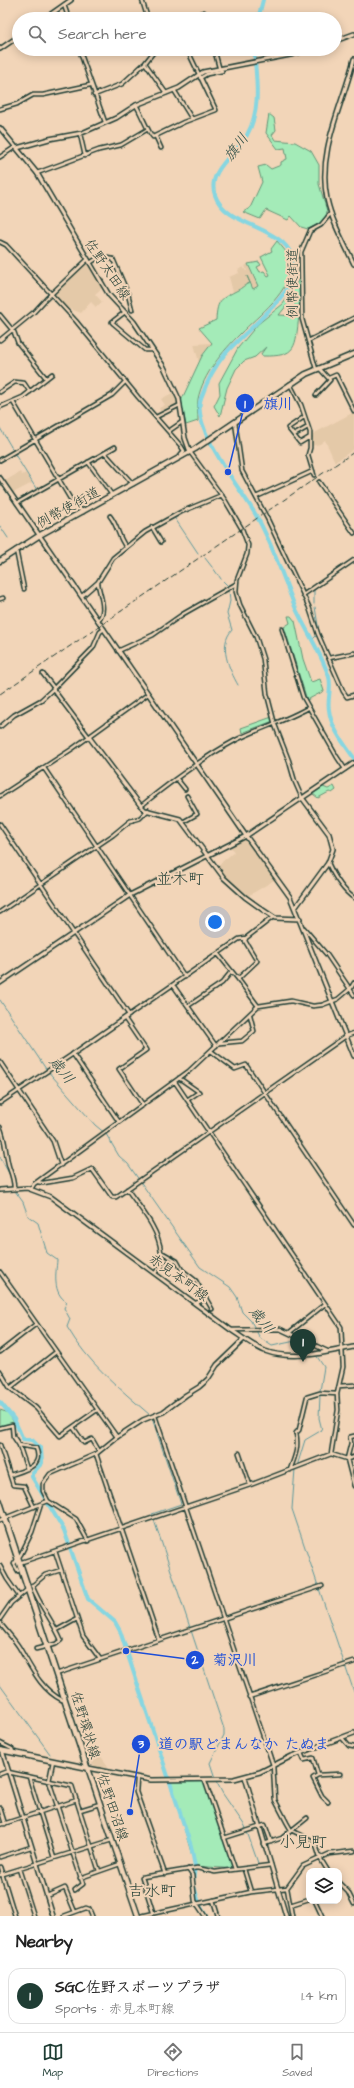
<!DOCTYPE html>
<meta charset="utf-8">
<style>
:root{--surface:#fff;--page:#f2f2f2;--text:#222;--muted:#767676;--line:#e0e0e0;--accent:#1f3d34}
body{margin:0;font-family:"Architects Daughter","Klee One",sans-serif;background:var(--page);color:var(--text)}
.controls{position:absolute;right:12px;bottom:12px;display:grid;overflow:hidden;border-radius:8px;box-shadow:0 2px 10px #0003}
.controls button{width:36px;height:36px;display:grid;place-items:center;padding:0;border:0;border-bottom:1px solid var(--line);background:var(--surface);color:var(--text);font:20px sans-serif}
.you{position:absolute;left:215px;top:922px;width:14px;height:14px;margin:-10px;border:3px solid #fff;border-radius:50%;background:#1a73e8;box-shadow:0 0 0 6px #1a73e833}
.badge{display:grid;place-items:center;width:26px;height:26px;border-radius:50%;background:var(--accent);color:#fff;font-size:13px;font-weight:700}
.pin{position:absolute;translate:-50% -33px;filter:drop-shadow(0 1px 2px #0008)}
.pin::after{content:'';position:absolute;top:21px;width:14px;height:12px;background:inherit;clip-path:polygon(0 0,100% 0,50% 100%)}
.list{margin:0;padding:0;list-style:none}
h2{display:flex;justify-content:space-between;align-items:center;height:52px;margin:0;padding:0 16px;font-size:17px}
h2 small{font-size:13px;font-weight:400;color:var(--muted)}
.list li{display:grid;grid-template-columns:26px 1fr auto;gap:12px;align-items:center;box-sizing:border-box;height:56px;margin:0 8px 8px;padding:0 8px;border:1px solid var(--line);border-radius:12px}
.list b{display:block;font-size:15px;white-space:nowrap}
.list p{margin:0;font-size:13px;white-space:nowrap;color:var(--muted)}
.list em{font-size:13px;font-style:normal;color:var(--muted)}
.icon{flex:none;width:22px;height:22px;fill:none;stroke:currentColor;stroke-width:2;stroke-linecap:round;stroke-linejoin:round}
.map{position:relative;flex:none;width:354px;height:1916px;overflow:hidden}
.search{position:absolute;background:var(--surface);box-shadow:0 2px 10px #0003;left:12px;right:12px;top:12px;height:44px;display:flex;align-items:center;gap:10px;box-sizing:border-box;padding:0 14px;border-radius:22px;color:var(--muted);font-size:15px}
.sheet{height:116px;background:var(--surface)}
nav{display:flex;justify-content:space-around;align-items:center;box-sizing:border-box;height:56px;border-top:1px solid var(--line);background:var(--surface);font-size:11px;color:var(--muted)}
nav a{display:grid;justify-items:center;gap:2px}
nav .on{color:var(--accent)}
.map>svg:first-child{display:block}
.built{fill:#e4c9a8}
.green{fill:#a4ebb8;stroke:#629476}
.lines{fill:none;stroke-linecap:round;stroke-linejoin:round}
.stream{stroke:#5d999c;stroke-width:1}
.river{stroke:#86d6e1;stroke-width:4}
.street-casing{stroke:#1f3d34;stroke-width:5.5}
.secondary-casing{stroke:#1f3d34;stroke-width:6}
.primary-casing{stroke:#1f3d34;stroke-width:7}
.street{stroke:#f2d5b8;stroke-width:2.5}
.secondary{stroke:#f2d5b8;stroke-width:3}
.primary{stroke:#f2d5b8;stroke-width:4}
.rail{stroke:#1f3d34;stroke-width:1;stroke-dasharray:6 3;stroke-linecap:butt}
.labels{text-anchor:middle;stroke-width:4;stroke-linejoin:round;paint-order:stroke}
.street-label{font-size:14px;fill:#1f3d34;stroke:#f2d5b8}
.water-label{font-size:15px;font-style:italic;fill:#294c45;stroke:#f2d5b8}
.quarter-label{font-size:16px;fill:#1f3d34;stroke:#f2d5b8}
.leader{fill:none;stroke:#1d4ed8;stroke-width:1.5}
.callout-dot{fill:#1d4ed8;stroke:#f2d5b8;stroke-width:1.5}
.mark-label{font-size:12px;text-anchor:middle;font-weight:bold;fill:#fff}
.callout-label{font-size:15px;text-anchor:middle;font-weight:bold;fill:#1d4ed8;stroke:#f2d5b8;stroke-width:4;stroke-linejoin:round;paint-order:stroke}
</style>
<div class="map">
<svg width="354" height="1916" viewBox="0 0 354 1916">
<rect width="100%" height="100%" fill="#f2d5b8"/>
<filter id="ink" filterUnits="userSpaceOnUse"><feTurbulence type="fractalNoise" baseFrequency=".025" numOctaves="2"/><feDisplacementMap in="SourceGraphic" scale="8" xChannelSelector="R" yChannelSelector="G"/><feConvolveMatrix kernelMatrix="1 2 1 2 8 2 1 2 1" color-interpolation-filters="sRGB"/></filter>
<g filter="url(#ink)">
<path class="built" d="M86,262l16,26 -7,6 7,8 -6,5 -5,-5 -10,11 -16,-6 -12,-14z
M248,264l10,22 -5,3 -4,-9 1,3 -17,9 -4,-15 10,-4 -1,-3 5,-3 3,4h1l-2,-5z
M212,343l-7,9 -6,10 -5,-18z
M174,392l4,13 -17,7 -2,-4 6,-3 -4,-6z
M354,412v37l-19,13 -10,-22 -5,4 -9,2v-11z
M20,472l2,3 4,-2 6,10 -19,10 -8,-12z
M245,838l31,41 -28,17 -22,-19 -9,-11 17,-14 -4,-6z
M94,1747l14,19 -5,3 -8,-2 -4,-5 -4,-11z"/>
<path class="green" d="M269,114l5,4 2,12 -4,5 3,5 20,2 16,9 8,14v19l8,27c-1,11 -10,14 -19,18l-7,-2 -10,-11 -3,4 -22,-10 -6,9 -17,-7 7,-4 12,-26 -4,-15 8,-2 5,4 10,-4v-3l6,-3 -2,-11 -7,1 -12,-16z
M277,241c5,6 12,13 13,20 5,29 -33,55 -50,73 -17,17 -37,40 -42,65 -1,7 0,15 0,22l-12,4 -5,-24 21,-45 10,-13 -13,-15 17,-8c1,-21 5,-21 22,-30 4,-2 6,-5 12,-7l-3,-7 6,13 5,-3 -10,-22 11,-2 2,3 -4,2 3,5 4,-1 4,5 2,-1 -9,-18 11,-6 -1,-2z
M301,272v34l-14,-1 -8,10 20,1c-4,31 -1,41 -37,40l-1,-2 5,-7 -11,10 -11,4 -8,8 -9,19 -7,28 -6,-10 6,-12 -1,-11 19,-35 20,-24 25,-20 13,-19z
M288,616h3l4,5 8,38 8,23 9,-3 4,12 -17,9 -23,-73 6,-4z
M272,717l1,4 -31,12 -1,-5z
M334,786l2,4 -4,3 -3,-1 -11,6 -5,-4 10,-7 5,2z
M0,1410l9,3 5,10 -14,3z
M170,1780l35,1 30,88 -40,-3z"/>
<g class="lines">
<path class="stream" d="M0,428l13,22
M14,453l23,37
M174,517l24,36
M0,526l8,12
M205,558l7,9
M213,568l5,7
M219,576l2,3
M222,580l6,6
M229,590l1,11 -3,13 5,16c-14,15 -3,39 6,55
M314,604v-14l7,-5
M315,607l4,25
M312,640l4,-4
M0,1000l46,69 49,56 11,9 13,22 9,8 72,103 30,20 7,10 5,15 9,9 9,17 12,8 28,-6
M0,1157l11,20
M15,1191l8,11 5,14 10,7 9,30 10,7c-1,14 -5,33 10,42l-3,6 6,11 -3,8c21,36 52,61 83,88
M309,1344l5,9
M316,1355l8,12 -4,24
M152,1418l29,86 -29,10 72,215v6l-14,28 5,15
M297,1466l8,-26 17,-10 -3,-12 1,-23
M295,1469l-3,40 62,183
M0,1685l50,69
M216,1781l7,13 22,32 13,37"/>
<path class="river" d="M258,19l5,-19
M254,49c2,29 8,59 -7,86 -10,18 -41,36 -32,60 12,36 83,29 79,77 -2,24 -52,62 -69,82 -10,12 -19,30 -24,44 -11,30 41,92 56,119 16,28 26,61 39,92 11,23 25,44 33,68 3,11 -2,22 0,33 2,18 15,34 25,48
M0,1402l14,17 9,20 9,1 9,9 1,14 -10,11v3l32,53 24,69 27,23 5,9 71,215 4,20 -2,17 7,23 6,10"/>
<g class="street-casing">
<path id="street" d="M142,0l6,19
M64,5l5,14
M183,19l21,-7 3,7
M79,49l26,73
M214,49l5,18
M145,63l21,30
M200,78l7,-4 15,-3
M174,90l18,29
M94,95l28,-11 23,-21 11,-14
M136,105c4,6 13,29 17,32l31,-15 32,-12 -29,-61
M0,109l17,-5 16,-9h10l47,-10
M80,134l5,22
M156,137l5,11
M0,157l15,-10
M37,173l62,-23 22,-5 27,-16
M0,242l6,3 70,76 62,76 43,49 3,5 -3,3 2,2
M90,263l9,-6 14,2 15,35 4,16
M125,312l-13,10 2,2 31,26h7
M0,315l14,17 4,11 28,35
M0,340l34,-28 12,-13 41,-39
M308,341l46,-23
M316,369l-14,-50 -1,-67 9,-21 11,-6 10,-12
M329,378l7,-3 18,36
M290,384l11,21 9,27v16l-2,7 6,20
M0,392l15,-10 9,1 6,9
M316,395l14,-15 -11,-12
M13,402l58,98 12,12
M0,407l23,-10 29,-23
M156,417l24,-12
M304,417l-16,11 12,15 10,-6
M235,422l7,49 26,49 41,87 9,27 25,57 4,6 7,-2
M169,431l13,-9
M294,435l14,-8
M190,452l35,48 17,29 6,16 -1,9 -10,26 -1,12 4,13 16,32 7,22 4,35 8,31 14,36 6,21 7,16
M105,453l28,31
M0,460l112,-65 13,-13
M88,462l24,33
M319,482l35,51
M256,497l57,-26
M17,503l98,-56
M110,516c8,10 8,21 16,31
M152,527l9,15
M16,550l8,39
M303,595l51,-35
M82,596l16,-14 15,-24 32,-26 36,-20 41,-17
M0,599l3,-1
M98,620c10,-9 1,-26 0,-37
M282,629l21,68 34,60 8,12
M118,651l35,-16 30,-21 53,-30
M329,658l25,-5
M43,674l11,14
M53,689l36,48
M0,727l14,-12 27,-15 13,-12 39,-40 7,-16 4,-3
M44,768l141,209
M177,779l8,10
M0,796l72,-47 76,-55
M141,806c29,-24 62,-48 95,-66 24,-12 49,-19 72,-32
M183,822l14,-8 -10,-18
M0,824l129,191 110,-76 7,-1
M328,863c6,13 14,27 26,35
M0,912l113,-77 17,-14 10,-3 8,-8
M304,928l23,27 27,40
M218,954l20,25
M173,985l43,61
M188,1006l34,-23 9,-11
M258,1006l-20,-27 19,-18 -12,-20 1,-3 27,-21
M125,1019l21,31 -27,19 24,36
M220,1043l22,-2 12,-10 -4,-16
M211,1051l24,18 11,-4 108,160
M0,1062l53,79 8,24
M179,1078l20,14
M175,1082l166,245 2,40 -6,27 1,16 -7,44
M187,1100l12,-8
M0,1103l73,-49 46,68
M0,1127c6,13 5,26 9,40 3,8 5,13 5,21
M38,1182l5,1 30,-5 19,-9 20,28h4l230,-161 8,-3
M31,1189l3,-5 155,-113 69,-65 33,-5 22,5 9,-1 16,-6 13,-11 3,-5
M127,1189c13,19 32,40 34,63l16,9 5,9 14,11 16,28
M0,1272l117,165 -21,17 -46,20 -7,10v7l5,10 28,18 12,22
M155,1273l4,-5 15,-8
M196,1303l10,-4
M231,1330l49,-1 47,22
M290,1332l35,-28
M0,1352l36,-28
M0,1371l10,17 26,20 24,28 37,-26
M339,1386l15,-1
M10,1388l46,-36
M155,1416l118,349 2,35 12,23 4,7 24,12 5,16 8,13
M73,1427l11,16 8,-4 7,12
M0,1428l12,-3 1,11 6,9 8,24
M354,1436l-4,1 1,6 -4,16 7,27
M0,1445l13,40 11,1 10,21
M239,1453l11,32
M96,1454l63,186
M290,1470c5,-14 9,-22 6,-37l3,-3 8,-33 13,-4 17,1
M10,1475c14,-5 34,-8 26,-27l-17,-3
M0,1520l48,-19
M55,1551l28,85 17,23
M19,1563l231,-78 81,-31 16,5 7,-2
M0,1566l7,13 12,17
M18,1571l-4,-7 7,-10 11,-22 9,-28
M32,1585c7,20 21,36 29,55l-5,4 -20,5
M32,1586l13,-11 16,-5
M0,1619l11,-16 17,-14
M0,1623c6,8 14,16 19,24 12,20 21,42 43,53l3,-1
M57,1630l20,-11
M56,1674l266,-88
M249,1697l105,-35
M342,1738l7,8 5,1
M0,1743l12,6 1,3
M301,1753l3,7 9,-2 5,17 22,-1
M53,1761l-4,20 34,103 -8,6
M8,1772l64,14 27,85
M0,1774l8,-3
M318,1775l-5,3 9,18 6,6
M29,1777l25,81
M137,1778l-1,14 29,82
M205,1781l30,88
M0,1808l5,16
M80,1810l20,-6
M0,1825l77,-25
M224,1838l41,-13 6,17
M264,1844l18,-6 25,-20
M0,1857l31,-10
M0,1867l15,49
M19,1869l15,47
M188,1869l4,6 3,26 10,15
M244,1869l7,23
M0,1875l112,-35
M80,1878l40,-14
M339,1883l9,9 6,12
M47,1896l18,-8 10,24
M213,1900l5,16
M315,1901l7,15
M290,1905l19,-6
M153,1912l-11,-35 55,-9 18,4 56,-7
M64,1916l22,-8 3,1 3,7
M141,1916l110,-24 36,-4
M292,1916l-5,-28 16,-22 26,-12 25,-3"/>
</g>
<g class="secondary-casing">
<path id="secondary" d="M44,19l27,-19
M335,41l19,-7
M0,49l19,-13
M354,59c-11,46 -37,91 -27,140 5,23 17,44 27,65
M0,128l37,45 72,122 25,27 30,45 15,32 6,39 5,14
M17,148l32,-9 33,-6 34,-15 20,-13 43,-17 24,-16 87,-17 21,-6
M0,478l246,358 44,61 64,159
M89,737l52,69 4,4 35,9 44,59 21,19 18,13 12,8 25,1
M295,908l33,-45 5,-14 -4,-15 -26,-35
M0,983l130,-88 116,-59 108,-73
M73,1054l56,-39
M0,1190l27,-2 24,9 180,133c11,7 22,16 34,21 27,10 62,1 89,-4
M117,1437l26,-17 20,-8 23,-17 13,-8 9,-8 9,-14 27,-26
M0,1500l88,268
M0,1508l84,253 3,6
M2,1750l51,166
M88,1768l63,12 83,-1 26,-7 32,-16 62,-23
M245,1777l41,139"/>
</g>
<g class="primary-casing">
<path id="primary" d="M0,561l40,-26 155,-86 111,-75 48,-20
M0,1750l88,18 50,148"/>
</g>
<use href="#street" class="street"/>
<use href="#secondary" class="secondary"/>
<use href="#primary" class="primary"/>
<path class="rail" d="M0,694l354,-242"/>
</g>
</g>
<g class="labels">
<g class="street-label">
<text transform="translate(108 269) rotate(56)" y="5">佐野太田線</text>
<text transform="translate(292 283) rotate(-90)" y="5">例幣使街道</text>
<text transform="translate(68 507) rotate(-29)" y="5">例幣使街道</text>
<text transform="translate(179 1277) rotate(36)" y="5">赤見本町線</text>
<text transform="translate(86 1725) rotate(73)" y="5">佐野環状線</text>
<text transform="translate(113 1807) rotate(71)" y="5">佐野田沼線</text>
</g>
<g class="water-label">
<text transform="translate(236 147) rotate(-53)" y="5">旗川</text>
<text transform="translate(62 1070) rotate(51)" y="5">歳川</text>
<text transform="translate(262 1320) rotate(52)" y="5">歳川</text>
</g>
<g class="quarter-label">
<text x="180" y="884">並木町</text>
<text x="303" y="1847">小見町</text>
<text x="152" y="1896">吉水町</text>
</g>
</g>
<path class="leader" d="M228 472L245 403M126 1651L195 1660M130 1812L141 1744"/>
<g class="callout-dot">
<circle cx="228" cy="472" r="4"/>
<circle cx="126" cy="1651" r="4"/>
<circle cx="130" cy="1812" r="4"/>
<circle cx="245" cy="403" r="10"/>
<circle cx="195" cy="1660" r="10"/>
<circle cx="141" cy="1744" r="10"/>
</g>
<g class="mark-label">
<text x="245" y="408">1</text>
<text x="195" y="1664">2</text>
<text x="141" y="1748">3</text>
</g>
<g class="callout-label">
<text x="278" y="409">旗川</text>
<text x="235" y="1665">菊沢川</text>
<text x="244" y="1749">道の駅どまんなか たぬま</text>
</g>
</svg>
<div class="controls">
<button><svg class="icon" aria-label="layers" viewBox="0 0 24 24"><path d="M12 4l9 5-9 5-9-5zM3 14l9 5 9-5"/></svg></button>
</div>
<div class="you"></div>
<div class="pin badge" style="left:303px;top:1362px">1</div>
<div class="search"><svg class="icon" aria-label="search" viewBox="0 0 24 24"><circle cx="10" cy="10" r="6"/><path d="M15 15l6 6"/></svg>Search here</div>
</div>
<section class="sheet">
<h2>Nearby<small></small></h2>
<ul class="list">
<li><span class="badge">1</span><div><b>SGC佐野スポーツプラザ</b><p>Sports · 赤見本町線</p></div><em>1.4 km</em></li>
</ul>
</section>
<nav>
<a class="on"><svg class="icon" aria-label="map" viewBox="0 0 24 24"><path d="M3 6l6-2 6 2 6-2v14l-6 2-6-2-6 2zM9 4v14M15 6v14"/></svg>Map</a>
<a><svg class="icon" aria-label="directions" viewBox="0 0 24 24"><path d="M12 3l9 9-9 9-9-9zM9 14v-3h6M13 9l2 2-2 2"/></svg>Directions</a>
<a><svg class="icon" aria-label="saved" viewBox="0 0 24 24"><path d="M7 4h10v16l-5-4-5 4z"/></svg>Saved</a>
</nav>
